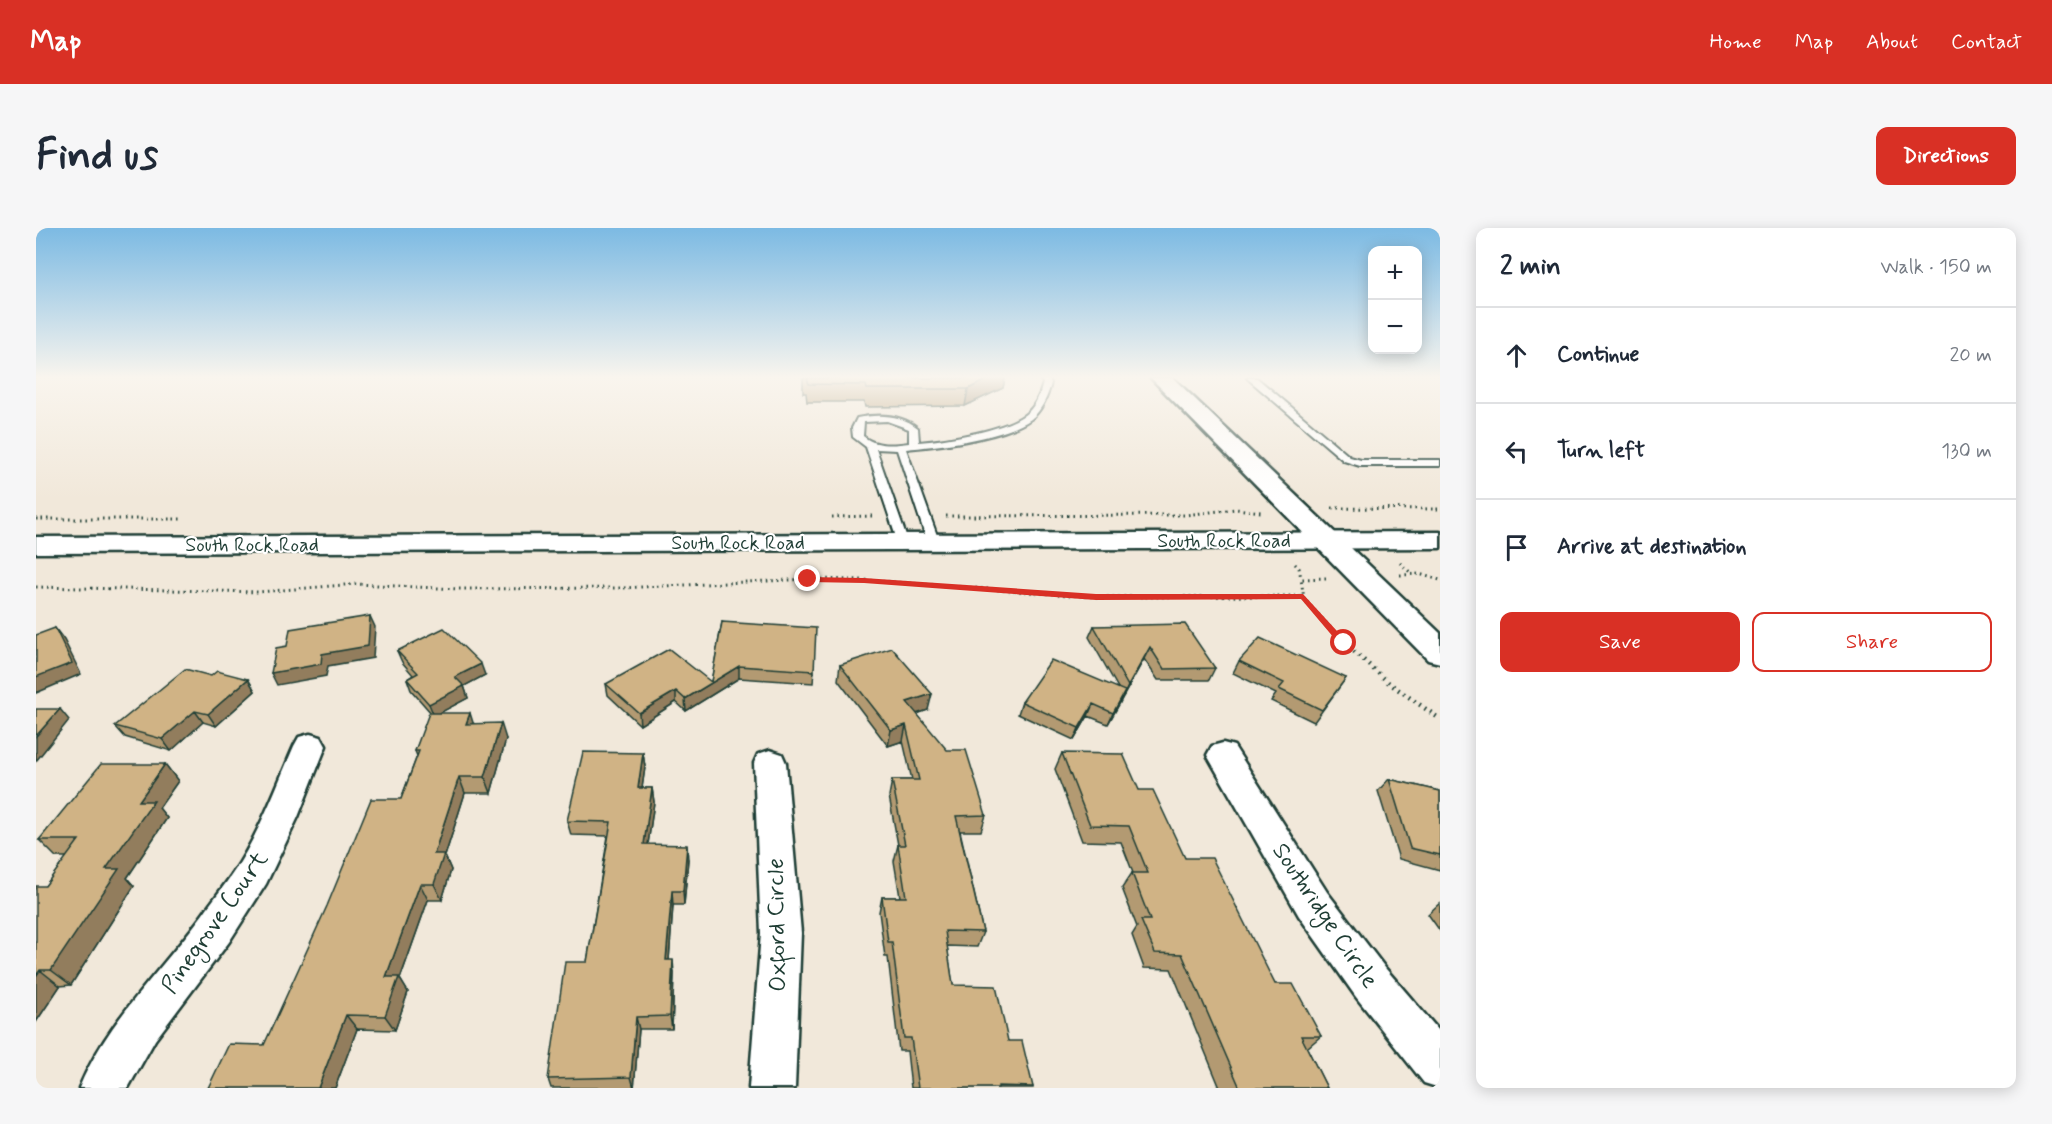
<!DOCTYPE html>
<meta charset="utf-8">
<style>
:root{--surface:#fff;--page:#f6f6f7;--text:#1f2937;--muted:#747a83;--line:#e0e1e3;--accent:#d93025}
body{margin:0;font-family:Mynerve,sans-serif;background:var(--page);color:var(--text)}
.controls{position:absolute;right:18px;top:18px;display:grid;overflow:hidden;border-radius:12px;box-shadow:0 3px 15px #0003}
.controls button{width:54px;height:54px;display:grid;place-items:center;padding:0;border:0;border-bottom:2px solid var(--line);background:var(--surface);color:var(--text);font:30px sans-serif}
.stop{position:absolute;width:18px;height:18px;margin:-14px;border:4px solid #d93025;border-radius:50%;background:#fff}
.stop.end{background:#d93025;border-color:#fff;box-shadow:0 2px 6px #0008}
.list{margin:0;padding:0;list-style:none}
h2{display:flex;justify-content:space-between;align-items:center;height:78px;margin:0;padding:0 24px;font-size:26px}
h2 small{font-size:20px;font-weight:400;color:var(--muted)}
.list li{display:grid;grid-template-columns:39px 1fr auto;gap:18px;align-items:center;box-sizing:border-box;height:96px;padding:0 24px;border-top:2px solid var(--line)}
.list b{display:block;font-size:22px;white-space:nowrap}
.list em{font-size:20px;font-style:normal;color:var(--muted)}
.actions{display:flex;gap:12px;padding:18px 24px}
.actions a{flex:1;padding:14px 0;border:2px solid var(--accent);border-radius:12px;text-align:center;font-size:21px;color:var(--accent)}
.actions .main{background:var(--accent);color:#fff}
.icon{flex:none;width:33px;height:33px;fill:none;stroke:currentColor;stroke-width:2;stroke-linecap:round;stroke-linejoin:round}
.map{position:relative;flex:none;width:1404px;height:860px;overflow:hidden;border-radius:12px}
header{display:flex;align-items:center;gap:36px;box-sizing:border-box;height:84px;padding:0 30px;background:var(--accent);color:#fff}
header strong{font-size:28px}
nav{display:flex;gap:33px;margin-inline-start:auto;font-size:21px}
.intro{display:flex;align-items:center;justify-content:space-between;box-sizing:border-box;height:144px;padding:0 36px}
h1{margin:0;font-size:42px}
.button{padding:15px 27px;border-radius:12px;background:var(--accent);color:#fff;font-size:21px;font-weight:700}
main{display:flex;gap:36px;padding:0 36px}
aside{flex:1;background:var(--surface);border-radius:12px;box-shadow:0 3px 15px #0003}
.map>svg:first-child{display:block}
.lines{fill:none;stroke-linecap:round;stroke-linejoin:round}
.service-casing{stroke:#1f3d34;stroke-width:4}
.minor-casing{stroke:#1f3d34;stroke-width:5}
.tertiary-casing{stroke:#1f3d34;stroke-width:5}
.secondary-casing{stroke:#1f3d34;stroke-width:5}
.path-far1{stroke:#1f3d34;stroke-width:3;stroke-dasharray:1.5 4;stroke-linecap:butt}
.path{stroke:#1f3d34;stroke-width:4.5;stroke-dasharray:1.5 5;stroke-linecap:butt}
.service{fill:#fff;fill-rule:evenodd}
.minor{fill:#fff;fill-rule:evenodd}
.tertiary{fill:#fff;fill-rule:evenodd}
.secondary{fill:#fff;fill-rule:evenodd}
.wall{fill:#b39a72;stroke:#1f3d34;stroke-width:1.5}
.shaded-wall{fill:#927d5d;stroke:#1f3d34;stroke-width:1.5}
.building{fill:#d0b385;stroke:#1f3d34;stroke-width:1.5}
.route{fill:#d93025}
.labels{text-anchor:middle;stroke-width:4.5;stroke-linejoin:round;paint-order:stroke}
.street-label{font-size:20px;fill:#1f3d34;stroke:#fff}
.near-street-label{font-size:24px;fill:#1f3d34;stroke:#fff}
</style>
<header>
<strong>Map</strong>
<nav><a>Home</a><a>Map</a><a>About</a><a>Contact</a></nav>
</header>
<div class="intro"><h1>Find us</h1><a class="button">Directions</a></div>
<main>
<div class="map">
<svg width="1404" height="860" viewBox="0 0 1404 860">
<rect width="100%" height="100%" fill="#f1e8da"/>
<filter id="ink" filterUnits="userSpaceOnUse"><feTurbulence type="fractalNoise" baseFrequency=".0167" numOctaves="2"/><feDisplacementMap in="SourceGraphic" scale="12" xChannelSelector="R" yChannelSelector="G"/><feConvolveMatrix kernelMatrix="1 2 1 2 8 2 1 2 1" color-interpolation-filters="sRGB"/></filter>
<g filter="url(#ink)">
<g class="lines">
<g class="service-casing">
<path id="service" d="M1004,150h8l3,5c-3,13 -9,27 -20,36 -26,19 -92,27 -125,30l33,92 -2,2 -4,1 -6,-3 -30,-91 -21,-1 32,92 -6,3 -4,-1 -32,-96 -13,-10 -1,-9 5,-10c20,-4 44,-4 61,10l1,14c26,-2 90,-12 109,-30 8,-7 12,-18 15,-29zM851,193l22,8v14c-16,2 -33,4 -46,-7l1,-14z
M1211,150h10l93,79 11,3h79v6h-80l-16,-5z"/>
</g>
<g class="minor-casing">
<path id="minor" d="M274,506l11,3 5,9 -28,71 -32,67 -37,58 -74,98 -27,48h-49c28,-67 82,-117 124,-174 12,-17 26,-34 37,-52 22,-36 37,-77 54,-116l5,-9z
M1187,515l11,3 93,146 59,77 54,63v56l-16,-5 -68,-86 -57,-81 -92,-161 5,-9z
M734,522l12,4 4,9 15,170 -6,155h-46l12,-155 -7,-170 4,-9z"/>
</g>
<g class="tertiary-casing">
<path id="tertiary" d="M1115,150h22l267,255v30l-12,-3z"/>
</g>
<g class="secondary-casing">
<path id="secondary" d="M1404,304v16l-1404,5v-16z"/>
</g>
<path class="path-far1" d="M1296,280l108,1
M910,288l239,-1 51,-6 25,3
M796,289l43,-1
M0,291h146
M1364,335l12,11
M1259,336l4,4 2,10
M1364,347l19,-1 21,6
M1290,350l-25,1 3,20 46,50
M0,359l222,5 98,-8 102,5 164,-1 187,-9 55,1 233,17 206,-1"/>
<path class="path" d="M1313,419l40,36 51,36"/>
<use href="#service" class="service"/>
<use href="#minor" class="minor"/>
<use href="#tertiary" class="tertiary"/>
<use href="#secondary" class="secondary"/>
</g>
<path class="wall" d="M767,150h202l-2,10 -38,18 -100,1 -1,-5h-57l-1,-9h-3z
M686,394l92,49 -1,12 -74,-5 -53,33 -10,-9 -36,23 -32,-30 -2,-11 105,-2z
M1058,398l121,42 -6,12h-51l-14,-21 -36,65 -20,-8 -14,24 -56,-26 4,-12 96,-14 -29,-51z
M361,423l88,24 -21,11 4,12 -29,15 34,10 33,16 -15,54h-26l-20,63 6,14 -9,30h-14l-28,79 8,13 -13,38 -38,-1 -22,59h-127l56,-43 137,-246 16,-43 -2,-5 16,-38 -20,-23 -4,-11 6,-4 -11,-13z
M1203,433l107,17 -32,44 -43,-21 5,-7 -43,-21z
M804,437l88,45 -11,4 69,101 -5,16h-21l23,101 -6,15 -30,-1 6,39 55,56 25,46v1h-122l-4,-37h-8l-11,-94h-3l-6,-45 3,-15h18l-6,-36 4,-16 -9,-49 3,-16h20l-9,-39 -15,5 -50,-66z
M175,448l37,3 7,12 -39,35 -13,-4 -32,29 -46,-14 -10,-11z
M607,525l2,14 -3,21h10l2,14 -6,42 40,15 -4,46h-11l-4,55 5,13 -2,56h-33l-5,59h-83l-3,-9 39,-117 21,-126 -37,-1 -4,-14z
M1026,525l77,37 46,68 90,126 46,52 -14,12 20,40h-107l-49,-119 -27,-1 -12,-33 5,-8 -15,-39 10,-15h1l-12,-31 -39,-1 -27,-72z
M129,536l13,17 -19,27 8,10 -40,60 7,8 -63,99 -11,1 -24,36 9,-136 22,-29h-11l-17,-17z
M1353,551l51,12v79l-41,-11 -21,-68z
M1404,675v28l-12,-17z"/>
<path class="shaded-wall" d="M954,150h15l-2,10 -38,18 3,-17z
M334,388l5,11 -2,31 -45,8 -2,10 -49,9 -6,-12 51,-19z
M19,400l9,12 17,34 -45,19v-16z
M1114,419l-6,12 -21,38 5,-11z
M445,436l4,11 -21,11 4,12 -34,18 -5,-12 26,-27z
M703,438v12l-53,33 -1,-12z
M212,451l7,12 -39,35 -8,-12z
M640,463v11l-36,23 -1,-12z
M1089,463l-5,12 -12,21 5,-11z
M896,466l-4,16 -24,8 3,-16z
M1057,476l-5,12 -14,24 5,-12z
M24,481l9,11 -33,41v-25z
M159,483l8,11 -32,29 -9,-12z
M434,485l5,16 -9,-5z
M465,495l5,16 -15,54 -6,-16z
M870,497l-3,16 -15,5 3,-16z
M607,525l2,14 -5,35 -2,-14z
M129,536l13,17 -19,27 8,10 -40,60 7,8 -63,99 -20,-15 55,-101 33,-68z
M423,549l6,16 -20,63 6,14 -9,30 -8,-16v-30z
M616,560l2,14 -8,56 -2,-14z
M651,617l1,14 -4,46 -1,-14z
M384,656l8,16 -28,79 8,13 -13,38 -10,-14 1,-39z
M636,663l1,14 -5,69 -2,-14z
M637,732l1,13 -2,56 -2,-13z
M4,742l20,16 -24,36v-46z
M310,787l11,14 -22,59h-17z
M600,789l3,12 -5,59 -3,-11z"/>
<path class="building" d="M771,150h183l-22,11h-101l-1,-4 -57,-1z
M334,388l-2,30 -46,8 -1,10 -50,9 5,-25 11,-2 3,-17z
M686,394l94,6 -2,43 -75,-5 -54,33 -9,-8 -37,22 -33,-29 63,-35 42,33z
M1149,396l30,44 -51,1 -14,-22 -22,39 -34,-60z
M19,400l17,35 -36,14v-42z
M408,400l37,36 -26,13 9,9 -35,18 -22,-25 11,-6 -21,-22z
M1224,410l86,40 -24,32 -43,-21 5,-6 -45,-22z
M856,420l40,46 -25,8 40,48h19l20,65 -30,1 27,116 -38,-1 8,54 43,1 12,55h14l11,46 -35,-1v2h-80l-7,-50h-7l-12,-96h-4l-6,-45h24l-8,-52h7l-13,-65h27l-13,-55 -15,5 -51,-65z
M1015,432l74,31 -12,22 -20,-9 -14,24 -57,-26z
M149,441l26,7 6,-5 31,8 -40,35 -13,-3 -33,28 -47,-13z
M0,481h24l-24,27z
M393,485h41l-4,11 35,-1 -16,54h-26l-25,77h10l-10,30h-14l-34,93h13l-14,39 -39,-1 -28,73h-110l21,-44 35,1 63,-139 44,-107h30l18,-48h-4z
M547,524l60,1 -5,35h14l-8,56 43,1 -4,46h-11l-6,69h7l-3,56 -34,1 -5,60 -83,2 17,-117h22l24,-140 -44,-1z
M1026,525l61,1 16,36h14l32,68h27l63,126h18l28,52h-20l26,52h-87l-58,-134 -27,-1 -14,-33h9l-18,-47h16l-19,-47 -39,-1z
M65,536h64l-26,37h15l-48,68h13l-68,101h-11l-4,6v-90h9l34,-46h-40z
M1353,551l51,12v64l-30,-7z"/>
</g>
<linearGradient id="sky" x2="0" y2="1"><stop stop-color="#7cbae3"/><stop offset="0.55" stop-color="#f9f5ee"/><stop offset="1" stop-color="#f9f5ee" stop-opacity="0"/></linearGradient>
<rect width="1404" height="271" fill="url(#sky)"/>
<path class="route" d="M769,349l59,1 232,16h207l45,49 -8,2 -39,-46 -205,1 -232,-17 -56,-1 -4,-3z"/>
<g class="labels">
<g class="street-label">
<text x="1188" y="319">South Rock Road</text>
<text x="702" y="321">South Rock Road</text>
<text x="216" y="323">South Rock Road</text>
</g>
<g class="near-street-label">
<text transform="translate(1290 687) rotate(56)" y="8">Southridge Circle</text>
<text transform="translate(178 694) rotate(-55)" y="8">Pinegrove Court</text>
<text transform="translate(740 697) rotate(-91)" y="8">Oxford Circle</text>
</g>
</g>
</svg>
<div class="controls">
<button>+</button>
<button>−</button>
</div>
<div class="stop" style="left:1308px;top:415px"></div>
<div class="stop end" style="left:772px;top:351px"></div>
</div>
<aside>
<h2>2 min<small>Walk · 150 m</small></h2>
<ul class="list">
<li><svg class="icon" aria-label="ahead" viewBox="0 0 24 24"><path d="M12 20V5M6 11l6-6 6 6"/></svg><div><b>Continue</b></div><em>20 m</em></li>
<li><svg class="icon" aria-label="left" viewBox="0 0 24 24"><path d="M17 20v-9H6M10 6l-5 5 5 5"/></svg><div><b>Turn left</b></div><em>130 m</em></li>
<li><svg class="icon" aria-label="arrive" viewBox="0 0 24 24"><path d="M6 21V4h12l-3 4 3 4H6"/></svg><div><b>Arrive at destination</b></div></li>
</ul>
<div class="actions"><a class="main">Save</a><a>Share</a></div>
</aside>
</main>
